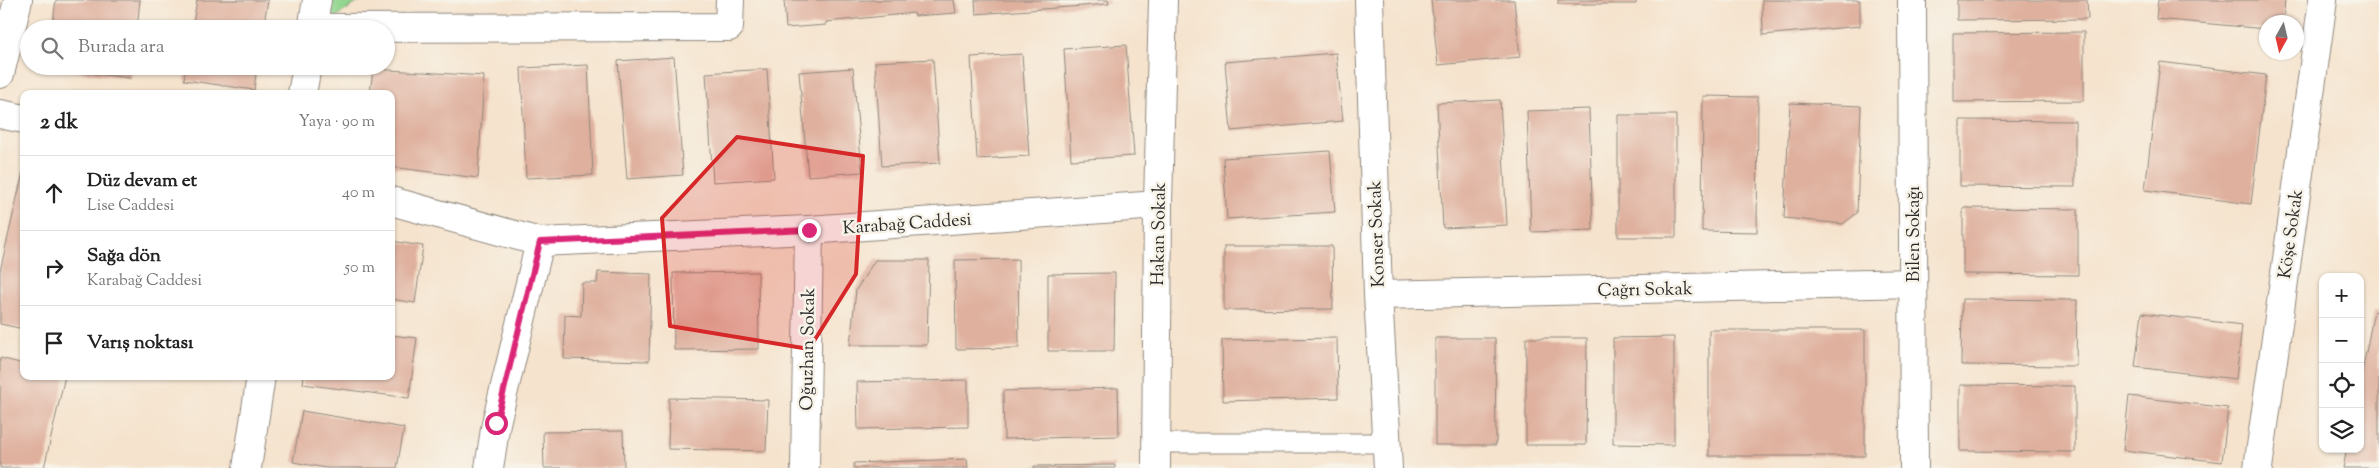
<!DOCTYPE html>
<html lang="tr">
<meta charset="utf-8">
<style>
:root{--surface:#fff;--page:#f6f6f6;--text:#222;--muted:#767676;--line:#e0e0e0}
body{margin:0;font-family:"Sorts Mill Goudy",serif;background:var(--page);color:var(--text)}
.controls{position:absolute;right:15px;bottom:15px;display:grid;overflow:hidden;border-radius:10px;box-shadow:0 1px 4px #0004}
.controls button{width:45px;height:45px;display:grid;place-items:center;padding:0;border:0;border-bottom:1px solid var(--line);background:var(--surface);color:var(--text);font:25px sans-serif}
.compass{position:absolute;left:2259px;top:15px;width:45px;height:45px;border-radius:50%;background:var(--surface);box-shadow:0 1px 4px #0004;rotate:188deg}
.stop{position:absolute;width:15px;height:15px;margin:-11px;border:4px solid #db2777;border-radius:50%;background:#fff}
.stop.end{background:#db2777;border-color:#fff;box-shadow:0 1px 5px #0008}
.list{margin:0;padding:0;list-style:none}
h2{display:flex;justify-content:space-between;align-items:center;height:65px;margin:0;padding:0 20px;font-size:21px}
h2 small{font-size:16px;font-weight:400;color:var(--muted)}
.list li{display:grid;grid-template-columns:32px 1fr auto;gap:15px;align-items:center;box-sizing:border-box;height:75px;padding:0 20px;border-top:1px solid var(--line)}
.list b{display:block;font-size:19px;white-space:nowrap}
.list p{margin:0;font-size:16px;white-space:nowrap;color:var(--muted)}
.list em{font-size:16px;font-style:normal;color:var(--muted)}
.icon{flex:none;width:28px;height:28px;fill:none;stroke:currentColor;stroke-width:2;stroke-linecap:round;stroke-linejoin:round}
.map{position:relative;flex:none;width:2379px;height:468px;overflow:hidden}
.search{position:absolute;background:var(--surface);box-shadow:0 1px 4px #0004;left:20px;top:20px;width:375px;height:55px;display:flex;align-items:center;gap:12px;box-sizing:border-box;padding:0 18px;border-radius:28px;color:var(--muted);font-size:19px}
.panel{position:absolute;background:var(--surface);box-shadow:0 1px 4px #0004;left:20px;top:90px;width:375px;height:290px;border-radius:10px}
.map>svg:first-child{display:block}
.green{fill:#91d58e;stroke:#5e805c}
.building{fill:#dfb09e}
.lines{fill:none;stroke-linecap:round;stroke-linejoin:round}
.lane-casing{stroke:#90877c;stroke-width:21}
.street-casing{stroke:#90877c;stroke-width:30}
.secondary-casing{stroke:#90877c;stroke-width:30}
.lane{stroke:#fff;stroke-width:19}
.street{stroke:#fff;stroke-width:28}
.secondary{stroke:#fff;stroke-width:28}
.route{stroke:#db2777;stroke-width:6}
.marked{fill:#d62828;fill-opacity:0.2;stroke:#d62828;stroke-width:4;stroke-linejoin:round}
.labels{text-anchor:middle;stroke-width:5;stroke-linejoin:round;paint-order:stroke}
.street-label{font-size:18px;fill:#2b2b2b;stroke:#f7f3e8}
</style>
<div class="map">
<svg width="2379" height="468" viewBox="0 0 2379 468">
<rect width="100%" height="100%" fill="#f7f3e8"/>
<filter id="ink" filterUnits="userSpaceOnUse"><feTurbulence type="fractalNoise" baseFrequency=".02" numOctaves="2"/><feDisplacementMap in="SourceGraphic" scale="10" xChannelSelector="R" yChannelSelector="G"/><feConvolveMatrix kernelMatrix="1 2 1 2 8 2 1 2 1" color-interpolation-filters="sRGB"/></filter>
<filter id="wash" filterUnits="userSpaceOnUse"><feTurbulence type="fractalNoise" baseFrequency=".0096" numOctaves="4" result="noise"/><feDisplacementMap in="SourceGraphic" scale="20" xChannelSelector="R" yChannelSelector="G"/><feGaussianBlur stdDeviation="1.12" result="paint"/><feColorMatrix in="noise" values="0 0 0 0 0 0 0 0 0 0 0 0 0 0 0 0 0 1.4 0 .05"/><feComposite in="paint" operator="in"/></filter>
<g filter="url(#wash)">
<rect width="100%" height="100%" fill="#f5e3cd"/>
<path class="green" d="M331,0h30l-34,23z"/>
<g id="blocks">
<path class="building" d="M56,0h84l-3,29h-85z
M197,0h71l-5,29h-71z
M784,0h170l2,13 -41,3 -1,-3 -88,9v3l-40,3z
M975,0h133l1,4 -133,10z
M1431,0h83l6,57 -82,8z
M1558,0h78v4h-78z
M1762,0h98v26l-97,9z
M1957,0h130l1,19 -131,1z
M2158,0h127l-2,22h-17v7l-110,-10z
M2084,32v69l-131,1v-69z
M1126,45l8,111 -63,4 -7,-111z
M1336,53l7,68 -112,10 -6,-69z
M1022,54l7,102 -52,3 -6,-102z
M674,57l9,118 -56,4 -9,-118z
M933,59l7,104 -58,3 -7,-104z
M2160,62l106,13 -15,129 -106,-14z
M588,65l5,110 -67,3 -5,-110z
M48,66h84l-2,12 -83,-10z
M186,66h71l-3,24 -70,-10z
M853,68l9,104 -54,4 -9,-104z
M373,69l111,7 -6,102 -87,-11v-73h-21z
M767,69l7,109 -61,4 -7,-109z
M1703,96l55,1 -1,135 -55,-1z
M1500,100l7,125 -64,3 -6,-125z
M1790,103l71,3 -4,107 -14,11 -59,-6z
M1589,109l4,121 -62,2 -4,-121z
M1618,115h58v122h-58z
M1960,120l115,1v66l-115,-1z
M1330,151l5,61 -108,7 -4,-61z
M24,168v161l-24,-5v-53z
M1963,208l115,1v66l-115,-1z
M391,241l32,5 -8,57 -24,-4z
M1224,246h108l1,63 -109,1z
M1018,259l1,89 -63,1 -1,-89z
M875,260h54l-2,85h-77l6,-55z
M598,272l53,2 -2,87 -85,-2 1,-44 16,1 1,-33h15z
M758,272l1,77 -85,1 -1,-77z
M1115,273l-1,78h-66v-77z
M1962,299l115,1 -1,66 -115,-1z
M2374,311l5,1v156h-36l4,-19h13v-66z
M2142,313l100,12 -6,54 -101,-12z
M1709,330h156v126h-156z
M391,335l26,3 -8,60 -106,-14 1,-8h87z
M1674,337v108l-61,-1v-106z
M1337,338l1,60 -115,3 -1,-61z
M1435,338h60l1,107h-61z
M1526,338h61l-1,107h-60z
M0,358l24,6v12h41l-21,92h-44z
M968,380v47l-110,2 -1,-47z
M1960,385l115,1v66l-115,-1z
M1118,388l1,48 -115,3 -1,-48z
M2129,396l99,12 -6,54 -99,-12z
M669,398l99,2 -2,51 -98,-2z
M302,411l102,17 -7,40h-71l-33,-6z
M623,431l1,37h-80l-1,-36z
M967,459l1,9h-114v-5z
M1115,465v3h-81v-2z"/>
</g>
</g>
<g filter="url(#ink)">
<use href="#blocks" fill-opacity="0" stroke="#90877c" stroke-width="1"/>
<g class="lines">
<g class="lane-casing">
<path id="lane" d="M1156,443h231"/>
</g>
<g class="street-casing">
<path id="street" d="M1369,0l9,295 10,173
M1912,0l2,468
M312,28l417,-1 1,-27
M312,29l5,-29
M0,74l18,-74
M302,94l5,-28
M1378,295l535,-12
M247,468l14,-92
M489,468l7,-45 44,-181
M805,468l4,-238
M1156,468l2,-263 5,-205
M2258,468l65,-468"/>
</g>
<g class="secondary-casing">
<path id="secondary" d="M0,114l24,5
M391,201l149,41 269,-12 349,-25"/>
</g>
<use href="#lane" class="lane"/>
<use href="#street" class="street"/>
<use href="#secondary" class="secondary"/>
</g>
</g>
<g class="lines" filter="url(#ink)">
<path class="route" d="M496,423l44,-181 269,-12"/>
</g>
<path class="marked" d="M737,137l126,19 -7,118 -47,75 -139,-23 -8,-108z"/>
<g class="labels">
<g class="street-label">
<text transform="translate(907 223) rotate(-4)" y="6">Karabağ Caddesi</text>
<text transform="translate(1158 234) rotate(-89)" y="6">Hakan Sokak</text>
<text transform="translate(1376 234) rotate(-92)" y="6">Konser Sokak</text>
<text transform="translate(1913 234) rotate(-90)" y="6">Bilen Sokağı</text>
<text transform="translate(2290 234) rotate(-82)" y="6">Köşe Sokak</text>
<text transform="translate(1645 289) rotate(-1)" y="6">Çağrı Sokak</text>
<text transform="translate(807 349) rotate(-89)" y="6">Oğuzhan Sokak</text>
</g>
</g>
</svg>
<div class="controls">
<button>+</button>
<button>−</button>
<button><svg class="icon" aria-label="locate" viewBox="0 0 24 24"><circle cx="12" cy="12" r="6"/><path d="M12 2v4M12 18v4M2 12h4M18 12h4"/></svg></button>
<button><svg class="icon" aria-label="layers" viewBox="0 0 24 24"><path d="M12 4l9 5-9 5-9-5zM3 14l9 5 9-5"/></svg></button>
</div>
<svg class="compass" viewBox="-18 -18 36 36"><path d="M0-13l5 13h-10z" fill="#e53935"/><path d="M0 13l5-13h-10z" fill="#767676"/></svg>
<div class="stop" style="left:496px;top:423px"></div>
<div class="stop end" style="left:809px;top:230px"></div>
<div class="search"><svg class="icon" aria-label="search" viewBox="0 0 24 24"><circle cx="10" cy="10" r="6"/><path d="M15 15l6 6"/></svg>Burada ara</div>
<section class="panel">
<h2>2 dk<small>Yaya · 90 m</small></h2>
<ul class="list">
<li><svg class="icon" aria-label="ahead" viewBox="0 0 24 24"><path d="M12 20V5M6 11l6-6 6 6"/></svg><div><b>Düz devam et</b><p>Lise Caddesi</p></div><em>40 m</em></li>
<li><svg class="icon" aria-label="right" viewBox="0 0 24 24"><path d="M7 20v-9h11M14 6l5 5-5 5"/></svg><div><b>Sağa dön</b><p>Karabağ Caddesi</p></div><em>50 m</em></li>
<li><svg class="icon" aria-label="arrive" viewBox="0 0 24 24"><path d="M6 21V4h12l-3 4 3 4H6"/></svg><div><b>Varış noktası</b></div></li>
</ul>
</section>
</div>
